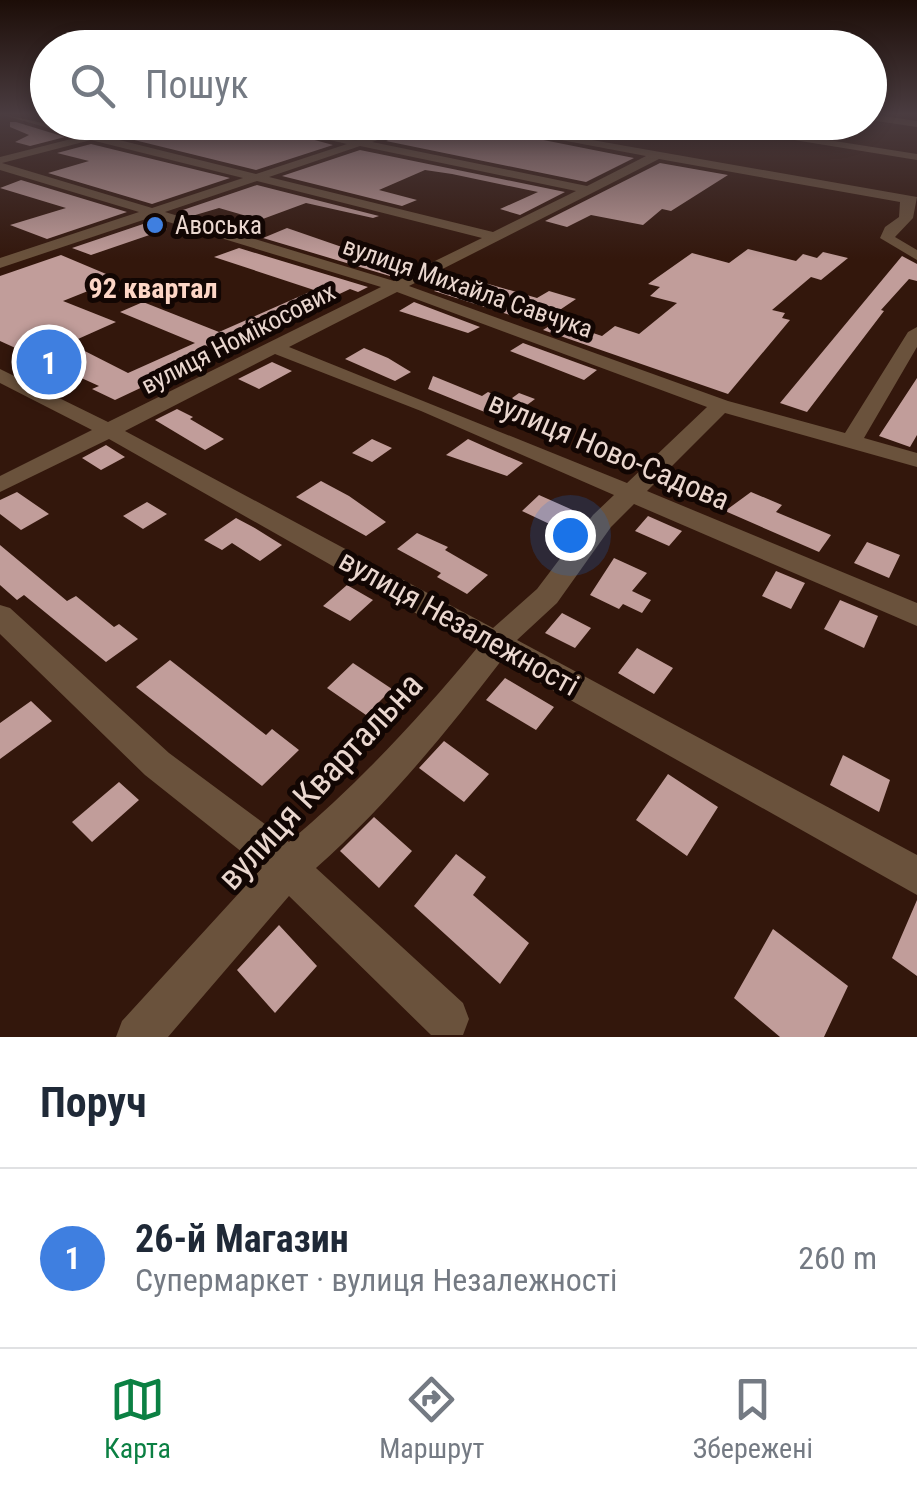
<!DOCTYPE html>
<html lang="uk">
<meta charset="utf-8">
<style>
:root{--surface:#fff;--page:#f6f6f7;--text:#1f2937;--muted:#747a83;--line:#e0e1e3;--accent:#0b8043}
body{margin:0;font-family:"Roboto Condensed",sans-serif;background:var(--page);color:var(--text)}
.you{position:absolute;left:570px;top:535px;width:35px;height:35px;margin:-25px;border:8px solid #fff;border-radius:50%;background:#1a73e8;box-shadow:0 0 0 15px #1a73e833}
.badge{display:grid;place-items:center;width:65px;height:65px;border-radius:50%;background:var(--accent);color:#fff;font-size:32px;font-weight:700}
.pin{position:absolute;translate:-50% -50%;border:5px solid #fff;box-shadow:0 2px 10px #0006}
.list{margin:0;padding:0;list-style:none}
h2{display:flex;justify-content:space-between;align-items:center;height:130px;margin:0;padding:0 40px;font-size:42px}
h2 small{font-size:32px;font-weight:400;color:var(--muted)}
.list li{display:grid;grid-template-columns:65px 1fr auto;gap:30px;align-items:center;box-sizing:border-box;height:180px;padding:0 40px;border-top:2px solid var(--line)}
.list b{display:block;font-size:38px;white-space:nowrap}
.list p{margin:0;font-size:32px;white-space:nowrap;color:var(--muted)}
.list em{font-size:32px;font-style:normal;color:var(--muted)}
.icon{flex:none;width:55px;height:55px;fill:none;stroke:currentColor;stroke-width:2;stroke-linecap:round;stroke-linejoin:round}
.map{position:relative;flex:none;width:917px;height:1037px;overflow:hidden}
.search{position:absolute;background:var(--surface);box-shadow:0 5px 15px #0003;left:30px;right:30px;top:30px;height:110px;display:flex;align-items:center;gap:25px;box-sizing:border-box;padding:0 35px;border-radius:55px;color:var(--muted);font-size:38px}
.sheet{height:310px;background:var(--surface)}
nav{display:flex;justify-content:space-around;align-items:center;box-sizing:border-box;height:140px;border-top:2px solid var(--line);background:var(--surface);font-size:28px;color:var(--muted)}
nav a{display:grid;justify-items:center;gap:5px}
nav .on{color:var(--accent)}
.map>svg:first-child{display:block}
.building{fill:#c19d9a}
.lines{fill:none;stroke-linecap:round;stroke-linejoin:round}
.minor{fill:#6a523c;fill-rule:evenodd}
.shop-dot{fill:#3f7fe0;stroke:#120603;stroke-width:4}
.labels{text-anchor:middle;stroke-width:10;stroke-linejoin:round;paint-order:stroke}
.far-poi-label{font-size:25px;fill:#ead7cf;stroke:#120603;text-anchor:start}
.far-street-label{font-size:25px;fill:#ead7cf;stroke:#120603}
.far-neighbourhood-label{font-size:28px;font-weight:bold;fill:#fdd6c6;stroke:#120603}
.street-label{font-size:30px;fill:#ead7cf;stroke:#120603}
.near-street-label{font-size:35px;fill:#ead7cf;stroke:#120603}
</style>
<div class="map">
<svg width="917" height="1037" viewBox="0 0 917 1037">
<rect width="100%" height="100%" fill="#33170c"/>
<path class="building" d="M10,122h6l49,15 -35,9 -15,-4 14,-7 -19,-8z
M155,122h93l85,23 -77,25 -138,-34z
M285,122h119l-44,14z
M431,122l31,2 172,34 -48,24 -200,-41z
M91,144l139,34 -78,26 -104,-31 41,-12 -32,-8z
M360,150l205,42 -45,23 -20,-6 38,-17 -86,-18 -27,-4 -46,20 38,10 -15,6 -120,-30z
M660,163l68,12 -57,36 -9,-2 -19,16 -52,-10 -24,12 -22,-6z
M21,180l106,32 -80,27 -37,-14 56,-17 -66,-20z
M257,185l122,31 -6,2 -67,-15 -46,17 -41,-12 -27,8 -15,-4z
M152,221l15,8 -76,26 -19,-7z
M287,228l52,18 72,19 -21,11 -127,-38z
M239,248l129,39 -10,5 -8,-3 -235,111 -23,-11 7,-3 -99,-45v-65l61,-21 57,24 -55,22 53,21 -47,21 59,30 67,-30 -75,-31 23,-10 76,30 95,-42 -100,-33z
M748,249l48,12 7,-7 14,4 6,-6 25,6 -27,22 -10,-3 -39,33 13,3 -3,5 8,2 -62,74 -185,-64 14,-9 45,15 13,-10 24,8 38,-31 -27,-7 10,-9 -12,-3 44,-31 37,10z
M902,256l15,8v17l-8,-2 -28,31 3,1 -77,101 -27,-9z
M461,276l76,22 12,-7 27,8 -37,25 -105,-33z
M414,302l66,25 -12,6 -69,-22z
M523,343l74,27 -13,10 -74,-29z
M364,348l24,10 23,14 -16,9 -50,-22z
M272,362l20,9 -33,18 -21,-10z
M433,376l49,20 6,-4 20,9 11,-8 16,6 -12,9 28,12 -17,12 -106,-43z
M917,378v57l-7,12 -31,-11z
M177,409l16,8 -3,2 34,20 -19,11 -50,-30z
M372,439l20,9 -20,14 -20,-9z
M468,439l20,9 35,15 -16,13 -61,-21z
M600,441l31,11 -13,15 -31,-12z
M106,445l19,12 -24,13 -19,-12z
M321,481l28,15 37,26 -20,14 -70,-39z
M17,492l32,22 -28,16 -21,-16v-14z
M751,492l31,13 -6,7 55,23 -12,17 -94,-41z
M539,495l36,16 -17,17 -36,-17z
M147,502l20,12 -24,15 -20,-13z
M648,516l34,15 -13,15 -34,-15z
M236,518l17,9 29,18 -22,16 -28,-18 -10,7 -18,-10z
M417,533l31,14 -3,3 43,25 -21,19 -30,-17 4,-4 -44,-24z
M867,542l33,13 -11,23 -35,-15z
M0,545l67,56 9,-5 38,31 5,-3 19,15 -32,23 -82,-67 -7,5 -17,-15z
M614,558l33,15 -15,18 19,9 -9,13 -19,-9 -4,5 -29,-14z
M776,571l29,12 -14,26 -29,-13z
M347,585l26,15 -23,21 -27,-15z
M840,600l38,16 -14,32 -40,-19z
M562,613l29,15 -16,20 -30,-15z
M637,648l36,20 -19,26 -36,-21z
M170,660l96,75 6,-6 27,21 -37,36 -126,-99z
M353,663l39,26 -26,26 -39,-27z
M505,678l49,29 -18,23 -50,-30z
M31,701l21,20 -52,38v-36z
M444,741l45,33 -25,28 -45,-34z
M843,755l47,25 -11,32 -49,-27z
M668,774l50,33 -31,49 -51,-36z
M119,782l20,18 -47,42 -20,-20z
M374,817l38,34 -33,37 -39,-37z
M456,854l30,23 -13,18 56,48 -29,41 -86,-78z
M917,900v76l-25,-18z
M279,925l38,41 -42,47 -38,-43z
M773,929l75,57 -24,51h-44l-46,-39z"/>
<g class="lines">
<path class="minor" d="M0,114l91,19 43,-11h18l-49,14 153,38 91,-30 -96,-22c35,0 81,20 109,18 23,-2 43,-18 68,-18l-56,20 215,44 59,-30 -181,-34h25l427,75 -4,21 -18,19 22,13v10l-37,-22 5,-11 14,-10 1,-15 -241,-43 -250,127 319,115 117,32 63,-101 9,-5v20l-53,91 53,15v14l-192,-54 -78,78 270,112v23l-283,-122 -23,23 -54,76 -40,37 400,215v40l-416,-234c-56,73 -116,146 -185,207l147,135 6,16 -6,16h-32l-142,-139 -121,141h-52l6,-16 140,-153 -117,-93 -145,-141v-29l10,3 159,145 120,89c69,-58 131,-125 188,-194l-368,-209 -109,53v-16l92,-46 -92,-47v-14l108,53 273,-135 -229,-70 -152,51v-10l139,-46 -139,-42v-13l79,-20zM91,140l152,38 -91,30 -150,-45zM360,146l216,45 -83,41 -224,-55zM257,181l225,57 -88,43 -229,-69zM397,292l310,115 -80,76 -338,-136zM275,354l146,57 193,84 -21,20 -56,74 -44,39 -368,-197z
M870,114l47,7v6l-47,-7z
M684,122h28l104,16 25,-16h12l-25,18 89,14v6z"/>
</g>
<linearGradient id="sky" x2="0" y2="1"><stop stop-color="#1c0d07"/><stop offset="0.44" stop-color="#4a3c40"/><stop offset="1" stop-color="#4a3c40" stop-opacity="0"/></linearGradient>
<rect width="917" height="259" fill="url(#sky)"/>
<circle class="shop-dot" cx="155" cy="225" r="10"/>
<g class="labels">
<g class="far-poi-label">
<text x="175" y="234">Авоська</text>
</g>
<g class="far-street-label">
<text transform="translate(468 287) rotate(19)" y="9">вулиця Михайла Савчука</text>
<text transform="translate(238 338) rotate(-27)" y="9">вулиця Номікосових</text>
</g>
<g class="far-neighbourhood-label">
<text x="153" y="298">92 квартал</text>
</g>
<g class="street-label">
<text transform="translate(609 451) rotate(23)" y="10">вулиця Ново-Садова</text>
<text transform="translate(459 623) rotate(29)" y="10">вулиця Незалежності</text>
</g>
<g class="near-street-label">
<text transform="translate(320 781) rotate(-47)" y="12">вулиця Квартальна</text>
</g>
</g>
</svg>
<div class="you"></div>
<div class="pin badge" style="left:49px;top:362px;background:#3f7fe0">1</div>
<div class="search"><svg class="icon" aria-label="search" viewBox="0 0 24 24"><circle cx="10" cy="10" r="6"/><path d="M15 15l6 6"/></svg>Пошук</div>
</div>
<section class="sheet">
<h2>Поруч<small></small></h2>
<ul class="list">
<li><span class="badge" style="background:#3f7fe0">1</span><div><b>26-й Магазин</b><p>Супермаркет · вулиця Незалежності</p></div><em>260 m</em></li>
</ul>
</section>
<nav>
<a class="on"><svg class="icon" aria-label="map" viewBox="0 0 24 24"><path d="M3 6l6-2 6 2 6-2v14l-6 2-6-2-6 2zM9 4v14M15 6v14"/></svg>Карта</a>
<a><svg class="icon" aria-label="directions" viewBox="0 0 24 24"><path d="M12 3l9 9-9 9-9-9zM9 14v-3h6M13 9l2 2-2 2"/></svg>Маршрут</a>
<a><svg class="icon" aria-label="saved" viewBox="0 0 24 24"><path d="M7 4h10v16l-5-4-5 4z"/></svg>Збережені</a>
</nav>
